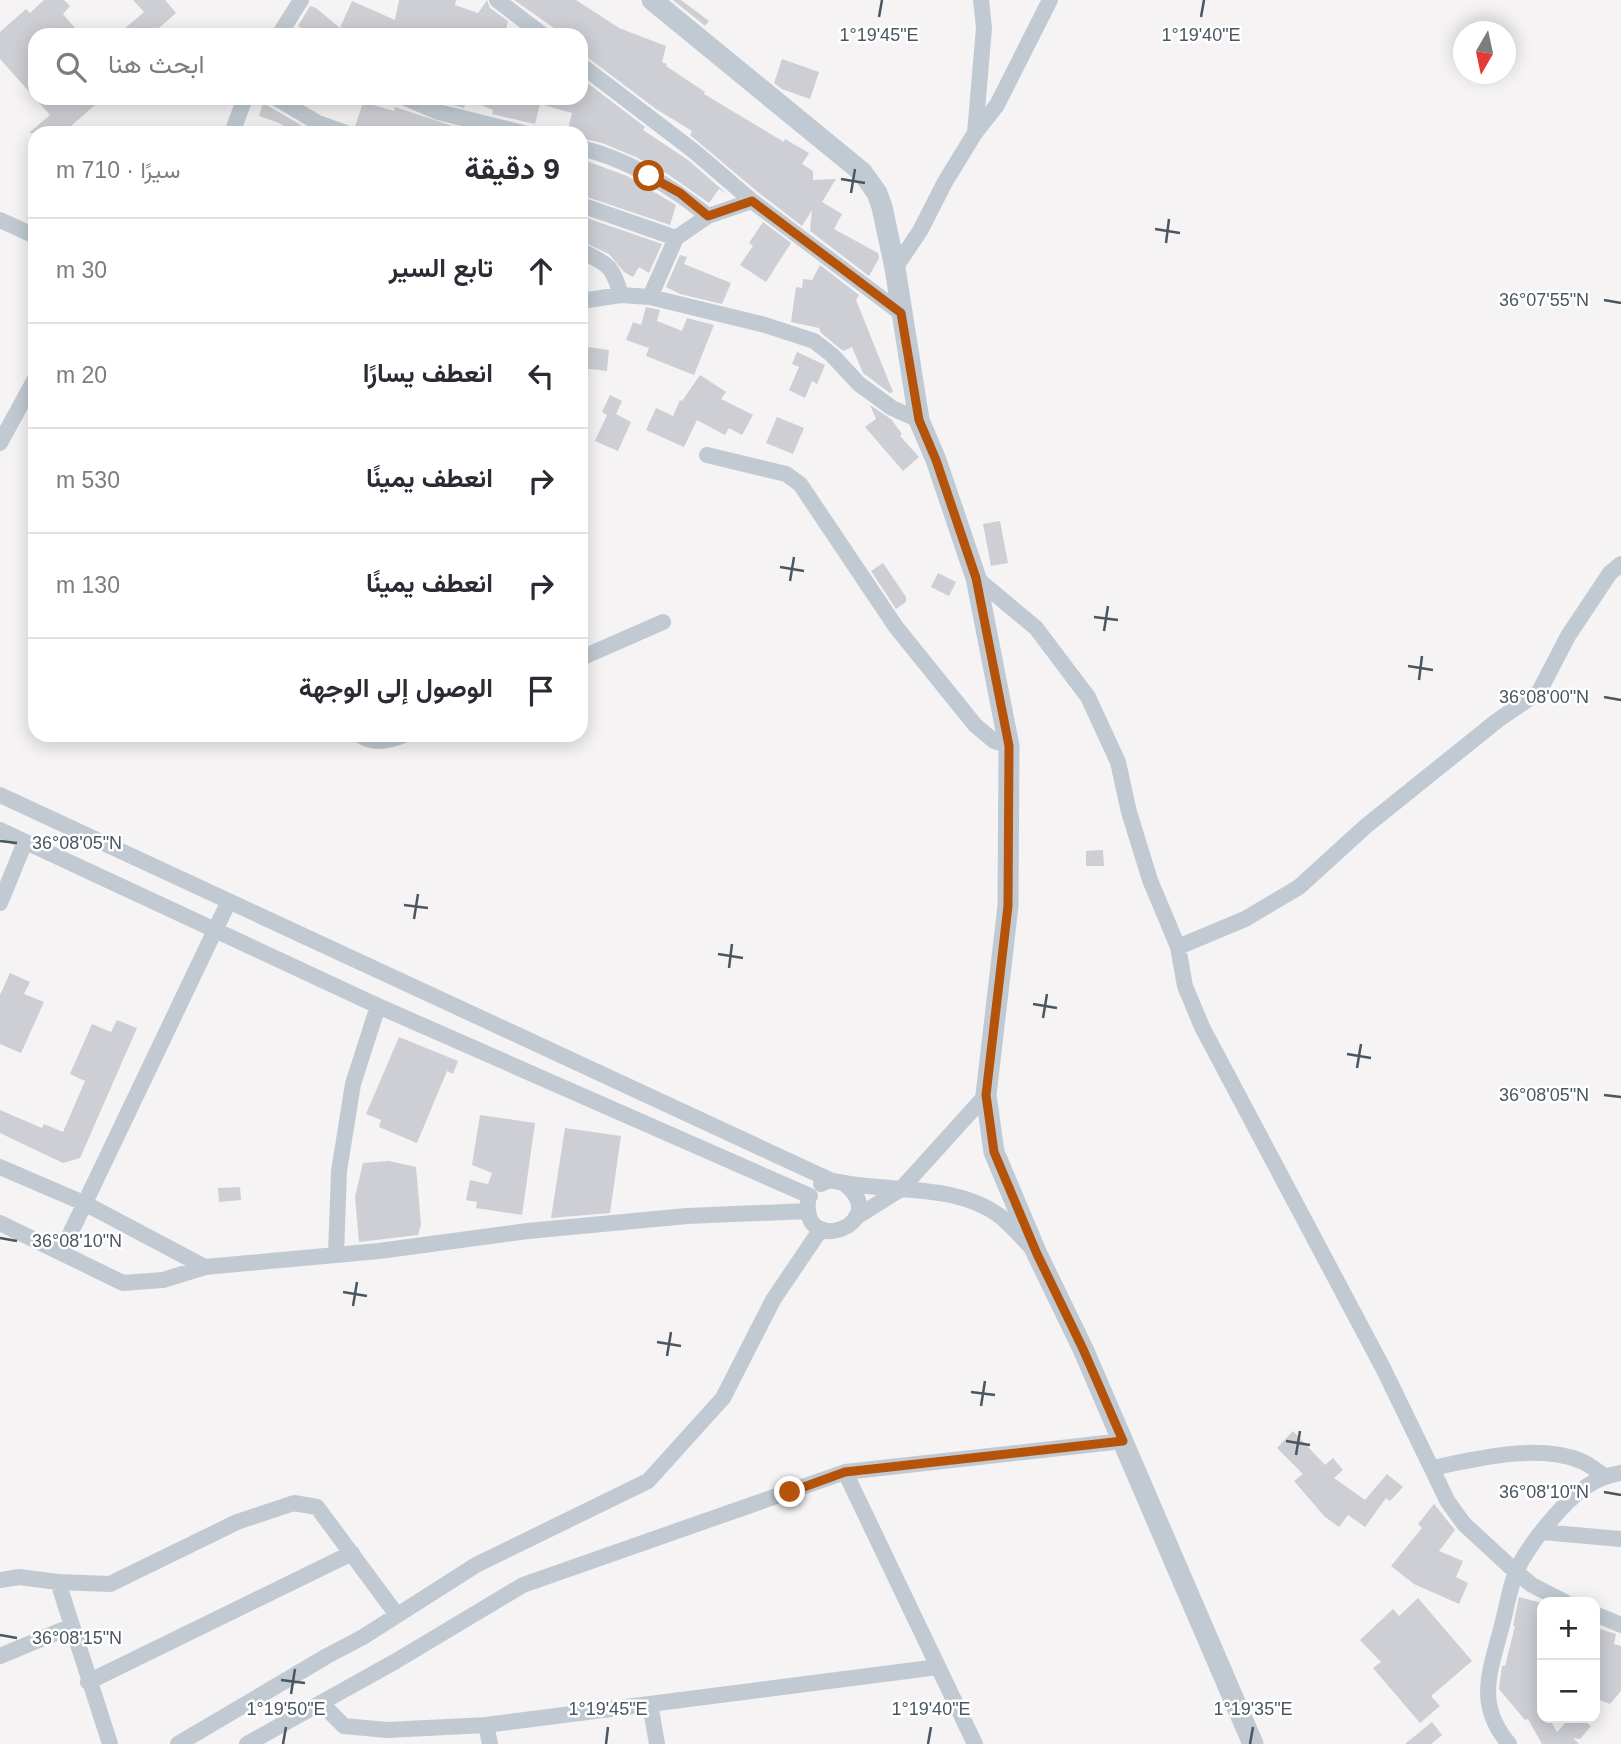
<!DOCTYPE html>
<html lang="ar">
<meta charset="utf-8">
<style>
:root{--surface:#fff;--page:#f2f2f3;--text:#2b2b33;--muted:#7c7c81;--line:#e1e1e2}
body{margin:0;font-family:Helvetica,Vazirmatn,sans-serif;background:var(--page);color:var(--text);direction:rtl}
.controls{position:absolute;right:21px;bottom:21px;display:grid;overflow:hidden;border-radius:14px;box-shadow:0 4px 18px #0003}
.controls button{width:63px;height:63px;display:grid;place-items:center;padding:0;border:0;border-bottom:2px solid var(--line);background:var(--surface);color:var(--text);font:35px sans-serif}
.compass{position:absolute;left:1453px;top:21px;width:63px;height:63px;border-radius:50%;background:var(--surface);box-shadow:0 4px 18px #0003;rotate:189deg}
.stop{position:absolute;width:21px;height:21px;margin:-16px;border:5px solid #b45309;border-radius:50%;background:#fff}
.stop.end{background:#b45309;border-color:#fff;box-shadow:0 2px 7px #0008}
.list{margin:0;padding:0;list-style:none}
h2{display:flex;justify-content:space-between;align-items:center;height:91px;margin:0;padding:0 28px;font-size:30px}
h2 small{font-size:23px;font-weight:400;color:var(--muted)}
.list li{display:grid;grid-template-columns:46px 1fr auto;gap:21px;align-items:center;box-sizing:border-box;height:105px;padding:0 28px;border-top:2px solid var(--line)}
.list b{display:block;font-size:26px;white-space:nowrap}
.list em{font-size:23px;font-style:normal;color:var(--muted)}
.icon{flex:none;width:38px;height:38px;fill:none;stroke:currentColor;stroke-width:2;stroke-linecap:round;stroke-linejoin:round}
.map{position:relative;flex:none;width:1621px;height:1744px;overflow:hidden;direction:ltr}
.search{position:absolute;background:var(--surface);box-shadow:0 4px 18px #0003;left:28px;top:28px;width:560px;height:77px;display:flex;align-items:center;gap:18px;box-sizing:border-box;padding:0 24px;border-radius:21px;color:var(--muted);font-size:26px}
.panel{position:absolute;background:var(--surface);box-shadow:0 4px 18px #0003;left:28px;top:126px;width:560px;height:616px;border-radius:21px;direction:rtl}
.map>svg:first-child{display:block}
.building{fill:#cdcfd5}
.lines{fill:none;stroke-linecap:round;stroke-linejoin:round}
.minor{stroke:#c1cad2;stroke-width:16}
.tertiary{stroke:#c1cad2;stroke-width:21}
.route{stroke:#b45309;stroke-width:9}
.ticks{fill:none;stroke:#4a5661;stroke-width:2.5}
.ticks-label{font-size:18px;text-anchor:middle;fill:#4a5661;stroke:#fff;stroke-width:5;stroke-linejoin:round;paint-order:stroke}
</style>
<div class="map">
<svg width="1621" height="1744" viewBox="0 0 1621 1744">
<rect width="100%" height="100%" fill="#f5f3f3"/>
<path class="building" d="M44,0h20l6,6 -7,8 18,21h-46v63h68l-40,35h-34l21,-18 -50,-56v-27l26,-23 4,4z
M133,0h32l11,13 -25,22h-34l27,-23z
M399,0h57l-1,5 23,8 9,-13 3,8 18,13 -3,14h-196l-11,-9 12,-20 6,2 24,20 12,-27 43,19z
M514,0h62l43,28 47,18 -4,16 5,2 -1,2 39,26 -1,2 80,48 1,-3 24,14 -7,11 11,7v9l23,-1 -14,23 20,12 -8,15 44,24 1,5 -10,18 -59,-45 2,-21 -10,16 -43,-33 -69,-58 2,-4 -36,-22 -69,-52 -6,-2v-20h-17z
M673,0h8l28,21 -4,5z
M782,59l37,13 -9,27 -28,-10 -8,-6z
M581,78l64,49 -2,3 45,30 39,34 -8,-5 -10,14 -40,-28 -33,-18 -34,-14 -21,-5v-5h-14l5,-20 -32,-9 -5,20 -43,-10 1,-4 -26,-11 -3,9 -28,-8v-2h145z
M363,102l31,9 1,-4 64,21 3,5h-106l-1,-6z
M263,103l38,22 -6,8 -16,-10 -20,-7z
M581,159l46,17 49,29 -6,20 -89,-30z
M581,216l81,28 -13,29 -10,-6 -6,10 -9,-5 -15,-18 -28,-13z
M763,222l28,21 -25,39 -26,-17 13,-19 -4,-3z
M680,255l7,2 -3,7 47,19 -9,21 -42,-10 -14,-7z
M820,265l39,30 -3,5 37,92 -3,1 -27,-20 -11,-26 -9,4 -22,-18 -2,-5 -28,-6 5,-35 6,1 1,-9 9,1z
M646,307l14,3 -3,11 25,10 5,-13 27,7 -20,50 -48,-19 3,-8 -23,-8 7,-18 8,3z
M581,346l28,4 -2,21 -26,-3z
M797,352l28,13 -8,19 -5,-3 -7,17 -16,-8 10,-23 -7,-3z
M700,375l26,17 -5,7 32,16 -11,20 -13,-7 -4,7 -28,-15 -13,27 -38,-17 10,-22 17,8 7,-16 2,1z
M610,395l12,6 -6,13 15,8 -13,29 -23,-10 12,-26 -5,-3z
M870,405l21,14 11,15 -2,2 19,21 -16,14 -38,-44 11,-8z
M777,417l27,11 -11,26 -27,-11z
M1000,521l8,42 -17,3 -8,-42z
M883,563l23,34v5l-10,7 -25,-38z
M938,573l18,9 -7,14 -18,-9z
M1103,850l1,16h-18v-15z
M10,973l20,9 -6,12 20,8 -23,51 -21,-9v-49z
M117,1020l20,8 -57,130 -17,5 -63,-30v-23l42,18 2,-4 19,8 22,-51 -15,-7 22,-50 19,8z
M399,1037l59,24 -5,13 -6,-3 -30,72 -38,-16 2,-7 -15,-6z
M480,1115l55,8 -13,92 -46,-7 1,-6 -11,-2 4,-20 18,4 4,-11 -20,-8z
M565,1128l56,8 -11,77 -59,5z
M389,1161l27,6 5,58 -3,10 -59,7 -4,-45 8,-34z
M240,1187l1,13 -22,2 -1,-14z
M1293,1431l32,34 8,-7 10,12 -9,8 31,22 22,-26 16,13 -13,14 -4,-3 -21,29 -17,-12 -9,12 -14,-10 -31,-36 9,-7 -26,-26z
M1434,1504l21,26 -16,21 24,10 -7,16 12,6 -9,21 -45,-20 -23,-18 31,-38 -4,-4z
M1519,1597l23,6v115h7l8,14 13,-14h11l10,8 -11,13 -7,-1 6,6h-37l-14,-25 -3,1 -26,-31 3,-23h3l10,-40h-2z
M1418,1598l54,63 -41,35 9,10 -20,17 -47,-55 8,-6 -21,-22 33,-31 6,7z
M1597,1628l19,6 -2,10 7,2v45l-11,13 -15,-6v-61z
M1432,1722l10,13 -11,9h-26z"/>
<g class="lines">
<path class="minor" d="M497,0l46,35
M279,35l22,-35
M581,65l114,87 57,49 149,112
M276,98l42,25 28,10
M405,98l33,14 85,21
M232,133l13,-35
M975,133l9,-105 -3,-28
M581,148c46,11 90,38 127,68l44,-15
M581,205l95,33
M0,220l35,16
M581,251c28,14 31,14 40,44
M895,268l25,-37 25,-49 30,-49 22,-28 53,-105
M650,297l115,28 49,16 18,14 27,29 33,24 27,12
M581,301l40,-6 29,2 26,-59 32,-22
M0,443l35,-64
M707,455l79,19 14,10 96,143 79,98 19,16 15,5
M976,578l60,50 52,69 30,65 11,50 21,68 28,67 7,39 17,41 181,341 65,134 16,22 52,48 16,13 33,17
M581,658l82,-36
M360,735c13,10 30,6 44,0
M0,795l830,385
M0,830l378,176 432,190
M0,903l25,-61
M1178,947l67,-28 54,-32 67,-61 132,-106 41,-28 29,-56 42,-63 11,-9
M0,1167l86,37 119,63
M821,1184l9,-4c53,14 123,1 170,36 11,9 21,21 31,31
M808,1201c-6,57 84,22 38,-16
M855,1218l46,-29 85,-94
M0,1223l123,60 40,-3 42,-13 174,-16 149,-20 159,-15 121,-5
M61,1253l168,-352
M336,1255l3,-84 14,-87 25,-78
M1432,1468c44,-9 106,-25 149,-7 8,3 16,10 23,15
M845,1472l130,272
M1542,1532l79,7
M0,1580l19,-3 39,5 52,2 127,-62 57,-19 23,4 80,108
M58,1582l52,162
M1595,1614l26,11
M0,1656l72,-30
M88,1682l264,-129
M321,1703l23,23 43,4 99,-5 452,-58
M650,1704l7,40
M486,1725l4,19
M178,1744l149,-88 36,-19 113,-72 172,-84 75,-83 50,-98 48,-71
M247,1744l149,-83 127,-76 322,-113 278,-31
M1509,1744c-33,-39 -20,-70 -8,-115 5,-18 8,-39 15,-57 12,-27 46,-69 71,-86 11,-7 21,-11 34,-13"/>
<path class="tertiary" d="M652,0l210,172 15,21 5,14 13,61 24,152 17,40 40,118 33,168 -1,160 -22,189 8,57 43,102 46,95 170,395"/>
</g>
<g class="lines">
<path class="route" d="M649,176l31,17 28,23 44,-15 149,112 18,107 17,40 40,118 33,168 -1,160 -22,189 8,57 43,102 46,95 40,92 -278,31 -55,20"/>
</g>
<path class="ticks" d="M879,17l3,-17M1201,17l3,-17M841,179l24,4M851,193l4,-24M1155,229l25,4M1166,243l3,-24M1604,300l17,3M780,567l24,4M790,581l4,-24M1094,617l24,3M1104,631l4,-25M1408,666l25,4M1419,680l3,-24M1604,697l17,3M0,841l17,2M404,905l24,3M414,919l4,-25M718,954l25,4M729,968l3,-24M1033,1004l24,4M1043,1018l4,-24M1347,1054l24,4M1357,1068l4,-24M1604,1095l17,2M0,1238l17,3M343,1292l24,4M353,1306l4,-24M657,1342l24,4M667,1356l4,-24M971,1392l24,3M981,1406l4,-25M1286,1441l24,4M1296,1455l4,-24M1604,1492l17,3M0,1635l17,3M281,1680l24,3M291,1694l4,-25M283,1744l3,-17M606,1744l2,-17M928,1744l3,-17M1250,1744l3,-17"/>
<g class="ticks-label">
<text x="879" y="41">1°19'45"E</text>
<text x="1201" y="41">1°19'40"E</text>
<text x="1544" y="306">36°07'55"N</text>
<text x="1544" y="703">36°08'00"N</text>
<text x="77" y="849">36°08'05"N</text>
<text x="1544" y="1101">36°08'05"N</text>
<text x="77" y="1247">36°08'10"N</text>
<text x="1544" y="1498">36°08'10"N</text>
<text x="77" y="1644">36°08'15"N</text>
<text x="286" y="1715">1°19'50"E</text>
<text x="608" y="1715">1°19'45"E</text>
<text x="931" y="1715">1°19'40"E</text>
<text x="1253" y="1715">1°19'35"E</text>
</g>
</svg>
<div class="controls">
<button>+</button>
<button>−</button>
</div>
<svg class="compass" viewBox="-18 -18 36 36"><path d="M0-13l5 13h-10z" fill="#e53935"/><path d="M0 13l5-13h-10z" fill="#7c7c81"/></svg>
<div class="stop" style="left:649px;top:176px"></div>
<div class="stop end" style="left:790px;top:1492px"></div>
<div class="search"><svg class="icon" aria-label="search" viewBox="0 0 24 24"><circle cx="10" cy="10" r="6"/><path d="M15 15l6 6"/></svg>ابحث هنا</div>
<section class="panel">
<h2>9 دقيقة<small>سيرًا · 710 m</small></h2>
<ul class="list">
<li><svg class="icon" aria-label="ahead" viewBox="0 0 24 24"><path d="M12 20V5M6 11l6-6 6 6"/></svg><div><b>تابع السير</b></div><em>30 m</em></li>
<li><svg class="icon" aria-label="left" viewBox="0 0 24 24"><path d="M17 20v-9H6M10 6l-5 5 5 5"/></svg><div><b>انعطف يسارًا</b></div><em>20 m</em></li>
<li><svg class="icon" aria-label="right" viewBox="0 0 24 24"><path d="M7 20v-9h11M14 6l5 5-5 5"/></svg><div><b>انعطف يمينًا</b></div><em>530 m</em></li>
<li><svg class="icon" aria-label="right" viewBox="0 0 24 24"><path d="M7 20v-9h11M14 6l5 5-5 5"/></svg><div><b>انعطف يمينًا</b></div><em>130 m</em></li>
<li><svg class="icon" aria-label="arrive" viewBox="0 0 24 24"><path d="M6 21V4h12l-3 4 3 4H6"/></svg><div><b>الوصول إلى الوجهة</b></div></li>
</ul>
</section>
</div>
